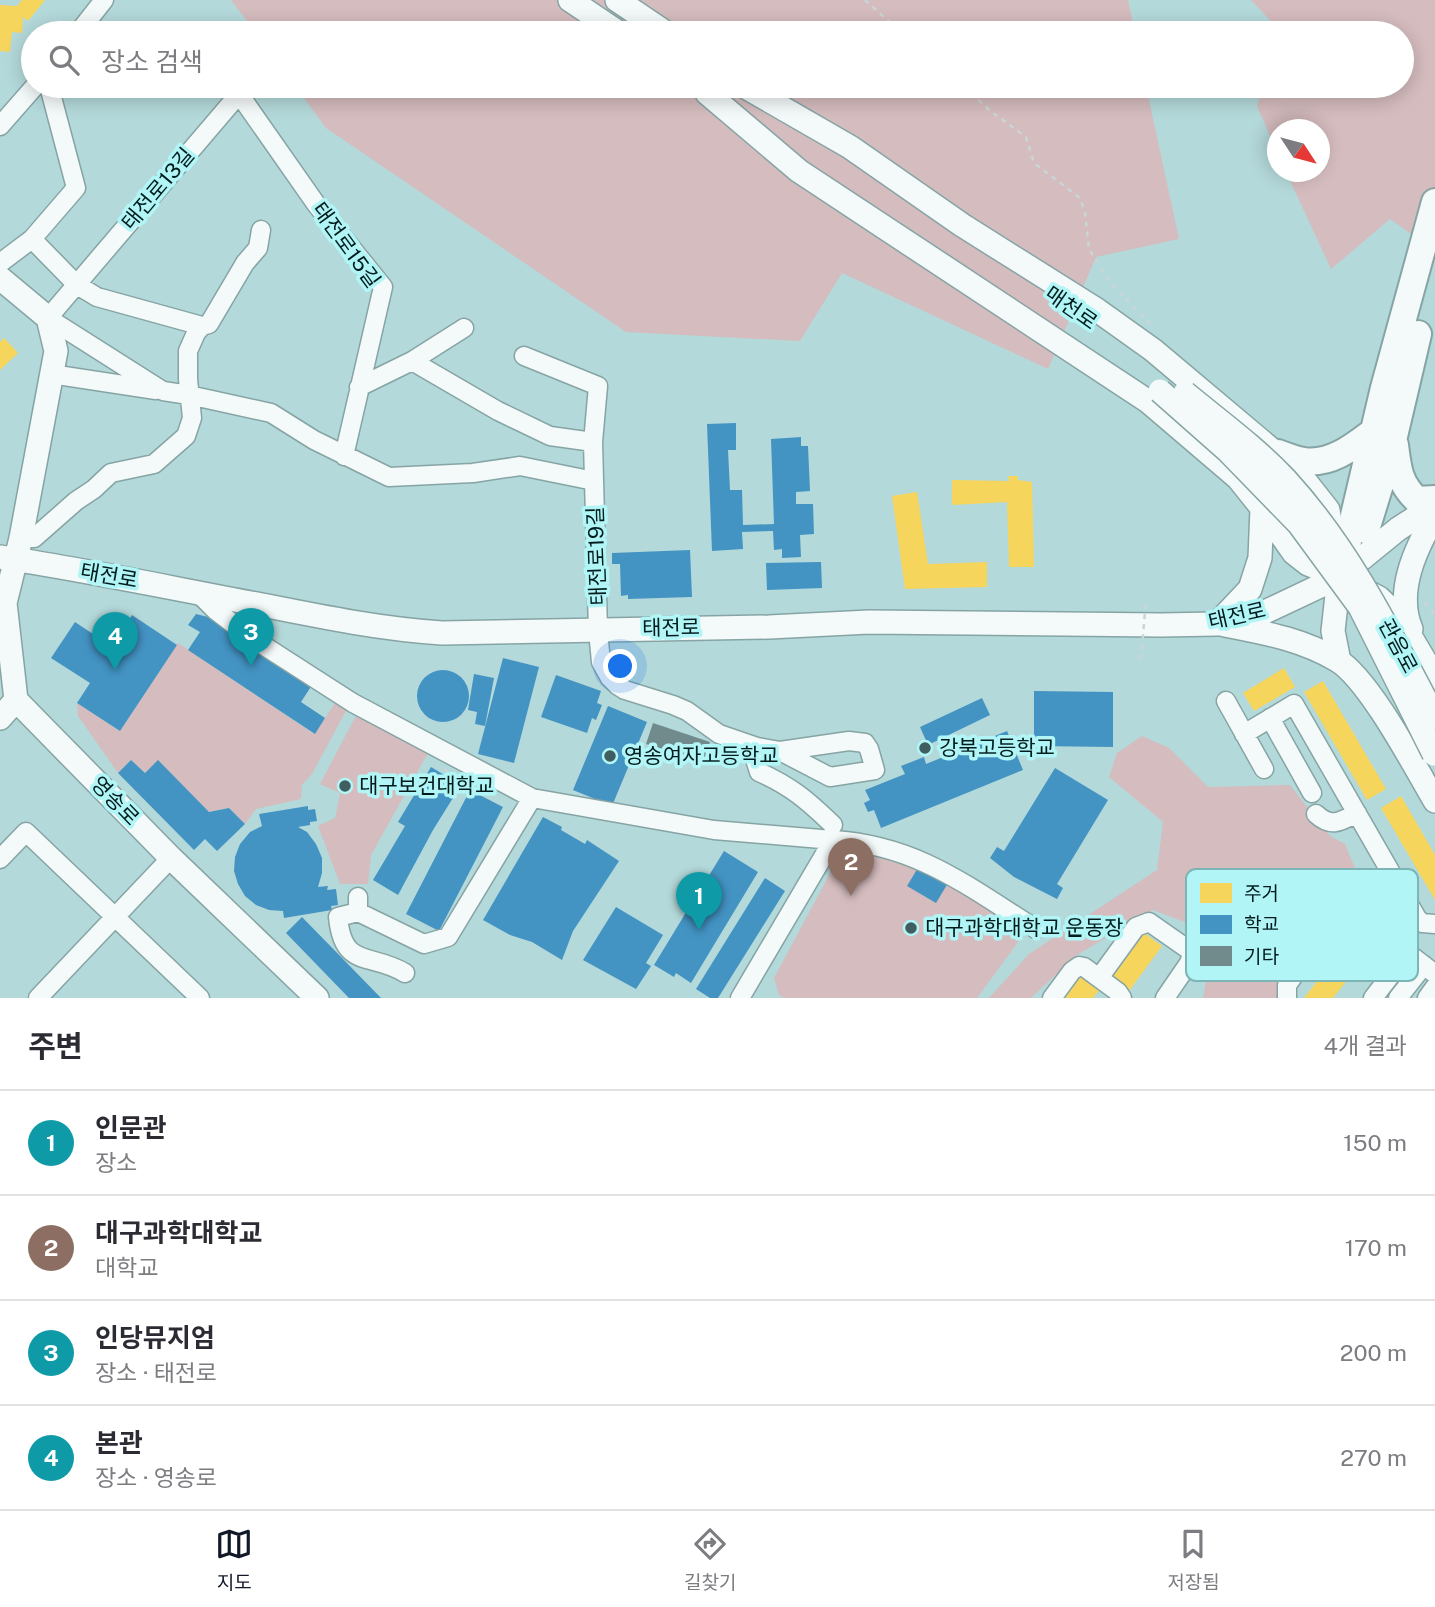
<!DOCTYPE html>
<html lang="ko">
<meta charset="utf-8">
<style>
:root{--surface:#fff;--page:#f2f2f3;--text:#2b2b33;--muted:#7c7c81;--line:#e1e1e2;--accent:#111827}
body{margin:0;font-family:"Public Sans","Noto Sans KR",sans-serif;background:var(--page);color:var(--text)}
.compass{position:absolute;left:1267px;top:119px;width:63px;height:63px;border-radius:50%;background:var(--surface);box-shadow:0 4px 18px #0003;rotate:126deg}
.you{position:absolute;left:621px;top:667px;width:24px;height:24px;margin:-18px;border:5px solid #fff;border-radius:50%;background:#1a73e8;box-shadow:0 0 0 10px #1a73e833}
.badge{display:grid;place-items:center;width:46px;height:46px;border-radius:50%;background:var(--accent);color:#fff;font-size:23px;font-weight:700}
.pin{position:absolute;translate:-50% -58px;filter:drop-shadow(0 2px 4px #0008)}
.pin::after{content:'';position:absolute;top:37px;width:24px;height:21px;background:inherit;clip-path:polygon(0 0,100% 0,50% 100%)}
.list{margin:0;padding:0;list-style:none}
h2{display:flex;justify-content:space-between;align-items:center;height:91px;margin:0;padding:0 28px;font-size:30px}
h2 small{font-size:23px;font-weight:400;color:var(--muted)}
.list li{display:grid;grid-template-columns:46px 1fr auto;gap:21px;align-items:center;box-sizing:border-box;height:105px;padding:0 28px;border-top:2px solid var(--line)}
.list b{display:block;font-size:26px;white-space:nowrap}
.list p{margin:0;font-size:23px;white-space:nowrap;color:var(--muted)}
.list em{font-size:23px;font-style:normal;color:var(--muted)}
.icon{flex:none;width:38px;height:38px;fill:none;stroke:currentColor;stroke-width:2;stroke-linecap:round;stroke-linejoin:round}
.map{position:relative;flex:none;width:1435px;height:998px;overflow:hidden}
.search{position:absolute;background:var(--surface);box-shadow:0 4px 18px #0003;left:21px;right:21px;top:21px;height:77px;display:flex;align-items:center;gap:18px;box-sizing:border-box;padding:0 24px;border-radius:38px;color:var(--muted);font-size:26px}
.sheet{height:511px;background:var(--surface)}
nav{display:flex;justify-content:space-around;align-items:center;box-sizing:border-box;height:98px;border-top:2px solid var(--line);background:var(--surface);font-size:19px;color:var(--muted)}
nav a{display:grid;justify-items:center;gap:4px}
nav .on{color:var(--accent)}
.map>svg:first-child{display:block}
.green{fill:#d5bcbe}
.homes{fill:#f6d55c}
.schools{fill:#4393c3}
.building{fill:#718a8c}
.lines{fill:none;stroke-linecap:round;stroke-linejoin:round}
.minor-casing{stroke:#86a4a4;stroke-width:21}
.major-casing{stroke:#86a4a4;stroke-width:26}
.highway-casing{stroke:#86a4a4;stroke-width:30}
.path{stroke:#c9d5d6;stroke-width:2.5;stroke-dasharray:5 5;stroke-linecap:butt}
.minor{stroke:#f4f9f9;stroke-width:18}
.major{stroke:#f4f9f9;stroke-width:23}
.highway{stroke:#f4f9f9;stroke-width:26}
.major-bridge-casing{stroke:#86a4a4;stroke-width:26;stroke-linecap:butt}
.path-bridge{stroke:#c9d5d6;stroke-width:2.5;stroke-dasharray:5 5;stroke-linecap:butt}
.major-bridge{stroke:#f4f9f9;stroke-width:23}
.poi-dot{fill:#405e5f;stroke:#b2f5f6;stroke-width:2.5}
.labels{text-anchor:middle;stroke-width:7;stroke-linejoin:round;paint-order:stroke}
.street-label{font-size:21px;fill:#021c1d;stroke:#b2f5f6}
.poi-label{font-size:21px;fill:#021c1d;stroke:#b2f5f6;text-anchor:start}
.key{fill:#b2f5f6;stroke:#7db4b5;stroke-width:2}
.key-label{font-size:19px;fill:#021c1d}
</style>
<div class="map">
<svg width="1435" height="998" viewBox="0 0 1435 998">
<rect width="100%" height="100%" fill="#b4d9da"/>
<path class="green" d="M231,0h897l7,33h-879z
M1251,0h184v251l-45,-32 -59,50 -45,-97h34v-42h-42l-1,22 -20,-46 6,-20h139v-53h-123v-3z
M295,86h851l33,153 -83,18 -48,112 -206,-96 -42,68 -174,-9 -300,-204z
M178,643l136,91 22,-32 11,7 -35,65 -10,11 -1,14 -45,10 -11,15 -16,-16 -20,4 -51,-51 -13,12 -14,-13 -13,13 -40,-57 -1,-13 43,28z
M359,710l69,43 -57,102 -3,29h-28l-22,-58 17,-8 5,-25 -20,-9z
M1142,736l27,12 39,39 82,-2 40,51 15,8 11,27 7,33 -18,28 -49,16 -18,29 -1,21h-74l8,-46 -24,-29 -34,-13 -76,45 -46,43h-42l40,-44 128,-84 6,-48 -54,-45 8,-24z
M849,850l50,8 119,64 6,12 -47,64h-193l-5,-3 -5,-17 60,-112z"/>
<path class="homes" d="M22,0h23l-17,21 -5,-4 -1,16 -10,-1 -2,20 -10,-1v-46l17,1z
M4,338l14,15 -18,17v-28z
M1008,476h10v4l14,2 2,85h-25l-2,-65 -55,3v-25l57,1z
M917,492l11,72 59,-2v25l-82,2 -13,-93z
M1284,668l11,19 -41,24 -11,-18z
M1323,681l63,108 -19,11 -63,-108z
M1401,796l34,59v45l-54,-92z
M1144,933l18,13 -33,45 -17,-13z
M1337,955l19,14 -23,29h-29z
M1081,975l19,14 -7,9h-28z"/>
<path class="schools" d="M736,423v27h-8l2,40h12l1,35 31,-1 -3,-85 30,-2v9h7l2,45 -14,1v12h17l1,30 -14,1 1,22 -19,1v-9l-8,1 -1,-19 -31,1 1,17 -31,2 -5,-127z
M690,550l2,47 -64,2v-4l-7,1 -1,-32h-8v-11z
M821,562l1,26 -55,2 -1,-27z
M196,614l24,6 94,62 -13,20 24,16 -10,16 -127,-84 12,-18 -12,-7z
M132,615l45,30 -57,86 -43,-28 13,-20 -39,-25 24,-36 30,20 16,-25 7,5z
M503,658l36,9 -25,96 -36,-9z
M417 696a26 26 0 1 1 52 0a26 26 0 1 1-52 0Z
M474,674l20,4 -9,48 -10,-2 2,-12 -9,-2z
M556,675l45,16 -4,12 5,2 -6,15 -4,-2 -5,15 -46,-16z
M1034,691l79,1v55l-79,-1z
M982,698l8,17 -62,30 -8,-18z
M608,706l39,16 -35,84 -39,-16z
M1007,731l16,39 -142,58 -7,-18 -6,2 -4,-9 6,-3 -5,-10 40,-16 -4,-8 23,-9 2,7z
M131,760l14,13 13,-13 51,52 20,-4 16,16 -28,27 -12,-12 -11,11 -76,-77z
M431,767l30,18 -28,45 -35,65 -25,-15 32,-54 -7,-4z
M1055,768l53,32 -51,84 6,4 -6,11 -43,-22 -24,-19 7,-11 7,4z
M470,790l33,17 -64,124 -33,-17z
M308,806v4l7,-1 2,12 -7,1v3l-12,2 9,5 9,12 6,14v15l-4,14 10,-1 -1,4 9,-1 2,16 -7,1 1,4 -48,8 -1,-7 -14,-1 -13,-5 -11,-9 -7,-12 -4,-13 1,-14 5,-13 10,-12 12,-6 -3,-12z
M543,817l19,10 -1,3 24,14 2,-4 32,21 -46,70 -11,29 -30,-18 -22,-7 -27,-15z
M724,851l34,21 -67,111 -15,-10 -2,4 -20,-12 42,-69v-10l9,-4z
M919,866l29,17 -12,20 -29,-17z
M765,878l20,13 -67,107h-8l-14,-9z
M616,907l47,28 -17,28 5,3 -15,23 -53,-29z
M302,917l79,81h-32l-63,-65z"/>
<path class="building" d="M653,723l57,19 -7,21 -57,-19z"/>
<g class="lines">
<g class="minor-casing">
<path id="minor" d="M78,33l26,-33
M0,126l35,-40
M32,239l45,46 20,12 105,29
M0,263l32,-24 44,-51 -27,-102
M524,356l74,30 -5,56 5,189 3,31 9,16 7,7 8,5 48,15 14,6 32,23 38,13 -2,12 4,13c33,15 48,28 74,53
M412,361l86,50 52,25 43,6
M51,374l105,16
M359,387l53,-26 52,-33
M344,456l39,-169 -67,-83 -77,-110 -191,224 115,73 26,4 82,18 43,27 75,37 84,-4 47,-7 74,15
M21,538h13l42,-37 18,-12 17,-16 43,-9 32,-28 6,-18 -4,-39v-28l8,-18 6,-7 7,-2 36,-61 13,-15 3,-18
M199,594l16,16 37,28 101,65 179,95 182,32 119,10 -93,158
M1226,701l38,68
M1270,718l42,75
M1244,734l50,-30 123,214 5,5 13,1
M757,747l23,4 69,-10 16,2 4,6 6,21 -45,7 -50,-26
M1316,814c15,14 24,8 41,-1
M833,840c84,5 134,46 203,89
M0,859l26,-27 174,166
M358,897v15l66,32 24,-7 84,-139
M358,912l-20,5c5,53 33,35 67,56
M1364,916l38,-24
M1099,978l37,-51 13,-5 40,28 3,5 -3,8 -24,35
M38,998l133,-140
M1052,998l20,-27 7,-5 5,1 34,25 4,6
M1287,998v-13l23,-32
M1373,998l35,-45 27,21
M1398,998l26,-33
M1427,998l8,-11"/>
</g>
<g class="major-casing">
<path id="major" d="M570,0l49,33
M617,0l49,33
M744,86l106,61 112,78 135,85 56,40 145,122 30,38 11,67 -6,54 6,30
M707,93l92,78 350,231 89,76 24,30 32,45 14,11 31,13 40,21 20,19 36,61
M0,278l48,40 8,33 -35,187 -16,65 11,97 155,158 146,140
M0,557c88,13 175,32 262,48 60,12 119,24 180,28l327,-6 100,-5 292,3 56,-1 48,-12 74,-35 59,-48 37,-24
M1217,624l33,-35 10,-31 2,-50
M1225,625c40,8 76,14 112,35 32,19 78,107 98,141
M1411,629c-16,-38 5,-81 24,-114
M0,718l16,-18"/>
</g>
<g class="highway-casing">
<path id="highway" d="M1395,445c3,24 4,38 22,55l18,-1
M1278,453c8,3 18,7 26,8 27,4 50,-15 70,-30
M1366,530l25,-81 27,-115
M1340,575l44,-187 51,-186"/>
</g>
<path class="path" d="M865,0l37,33
M964,86l25,24 37,27 8,26 46,35 5,14 4,37 22,34 42,44
M1424,602l11,12
M444,769l15,10"/>
<use href="#minor" class="minor"/>
<use href="#major" class="major"/>
<use href="#highway" class="highway"/>
<g class="major-bridge-casing">
<path id="major-bridge" d="M1160,391l68,60 71,73 61,83 74,147
M1185,393c34,28 71,55 101,87 64,70 105,154 149,238"/>
</g>
<path class="path-bridge" d="M1141,659l5,-59"/>
<use href="#major-bridge" class="major-bridge"/>
</g>
<g class="poi-dot">
<circle cx="925" cy="748" r="7"/>
<circle cx="610" cy="756" r="7"/>
<circle cx="345" cy="786" r="7"/>
<circle cx="911" cy="928" r="7"/>
</g>
<g class="labels">
<g class="street-label">
<text transform="translate(158 189) rotate(-50)" y="7">태전로13길</text>
<text transform="translate(346 245) rotate(54)" y="7">태전로15길</text>
<text transform="translate(1071 308) rotate(35)" y="7">매천로</text>
<text transform="translate(597 556) rotate(-92)" y="7">태전로19길</text>
<text transform="translate(109 576) rotate(10)" y="7">태전로</text>
<text transform="translate(1237 616) rotate(-13)" y="7">태전로</text>
<text transform="translate(671 628) rotate(-1)" y="7">태전로</text>
<text transform="translate(1398 646) rotate(62)" y="7">관음로</text>
<text transform="translate(115 801) rotate(46)" y="7">영송로</text>
</g>
<g class="poi-label">
<text x="939" y="755">강북고등학교</text>
<text x="624" y="763">영송여자고등학교</text>
<text x="359" y="793">대구보건대학교</text>
<text x="925" y="935">대구과학대학교 운동장</text>
</g>
</g>
<rect x="1186" y="869" width="232" height="112" rx="10" class="key"/>
<rect x="1200" y="883" width="32" height="20" fill="#f6d55c"/>
<rect x="1200" y="915" width="32" height="19" fill="#4393c3"/>
<rect x="1200" y="946" width="32" height="20" fill="#718a8c"/>
<g class="key-label">
<text x="1244" y="900">주거</text>
<text x="1244" y="931">학교</text>
<text x="1244" y="963">기타</text>
</g>
</svg>
<svg class="compass" viewBox="-18 -18 36 36"><path d="M0-13l5 13h-10z" fill="#e53935"/><path d="M0 13l5-13h-10z" fill="#7c7c81"/></svg>
<div class="you"></div>
<div class="pin badge" style="left:699px;top:930px;background:#0f9aa8">1</div>
<div class="pin badge" style="left:851px;top:896px;background:#8d6e63">2</div>
<div class="pin badge" style="left:251px;top:666px;background:#0f9aa8">3</div>
<div class="pin badge" style="left:115px;top:670px;background:#0f9aa8">4</div>
<div class="search"><svg class="icon" aria-label="search" viewBox="0 0 24 24"><circle cx="10" cy="10" r="6"/><path d="M15 15l6 6"/></svg>장소 검색</div>
</div>
<section class="sheet">
<h2>주변<small>4개 결과</small></h2>
<ul class="list">
<li><span class="badge" style="background:#0f9aa8">1</span><div><b>인문관</b><p>장소</p></div><em>150 m</em></li>
<li><span class="badge" style="background:#8d6e63">2</span><div><b>대구과학대학교</b><p>대학교</p></div><em>170 m</em></li>
<li><span class="badge" style="background:#0f9aa8">3</span><div><b>인당뮤지엄</b><p>장소 · 태전로</p></div><em>200 m</em></li>
<li><span class="badge" style="background:#0f9aa8">4</span><div><b>본관</b><p>장소 · 영송로</p></div><em>270 m</em></li>
</ul>
</section>
<nav>
<a class="on"><svg class="icon" aria-label="map" viewBox="0 0 24 24"><path d="M3 6l6-2 6 2 6-2v14l-6 2-6-2-6 2zM9 4v14M15 6v14"/></svg>지도</a>
<a><svg class="icon" aria-label="directions" viewBox="0 0 24 24"><path d="M12 3l9 9-9 9-9-9zM9 14v-3h6M13 9l2 2-2 2"/></svg>길찾기</a>
<a><svg class="icon" aria-label="saved" viewBox="0 0 24 24"><path d="M7 4h10v16l-5-4-5 4z"/></svg>저장됨</a>
</nav>
